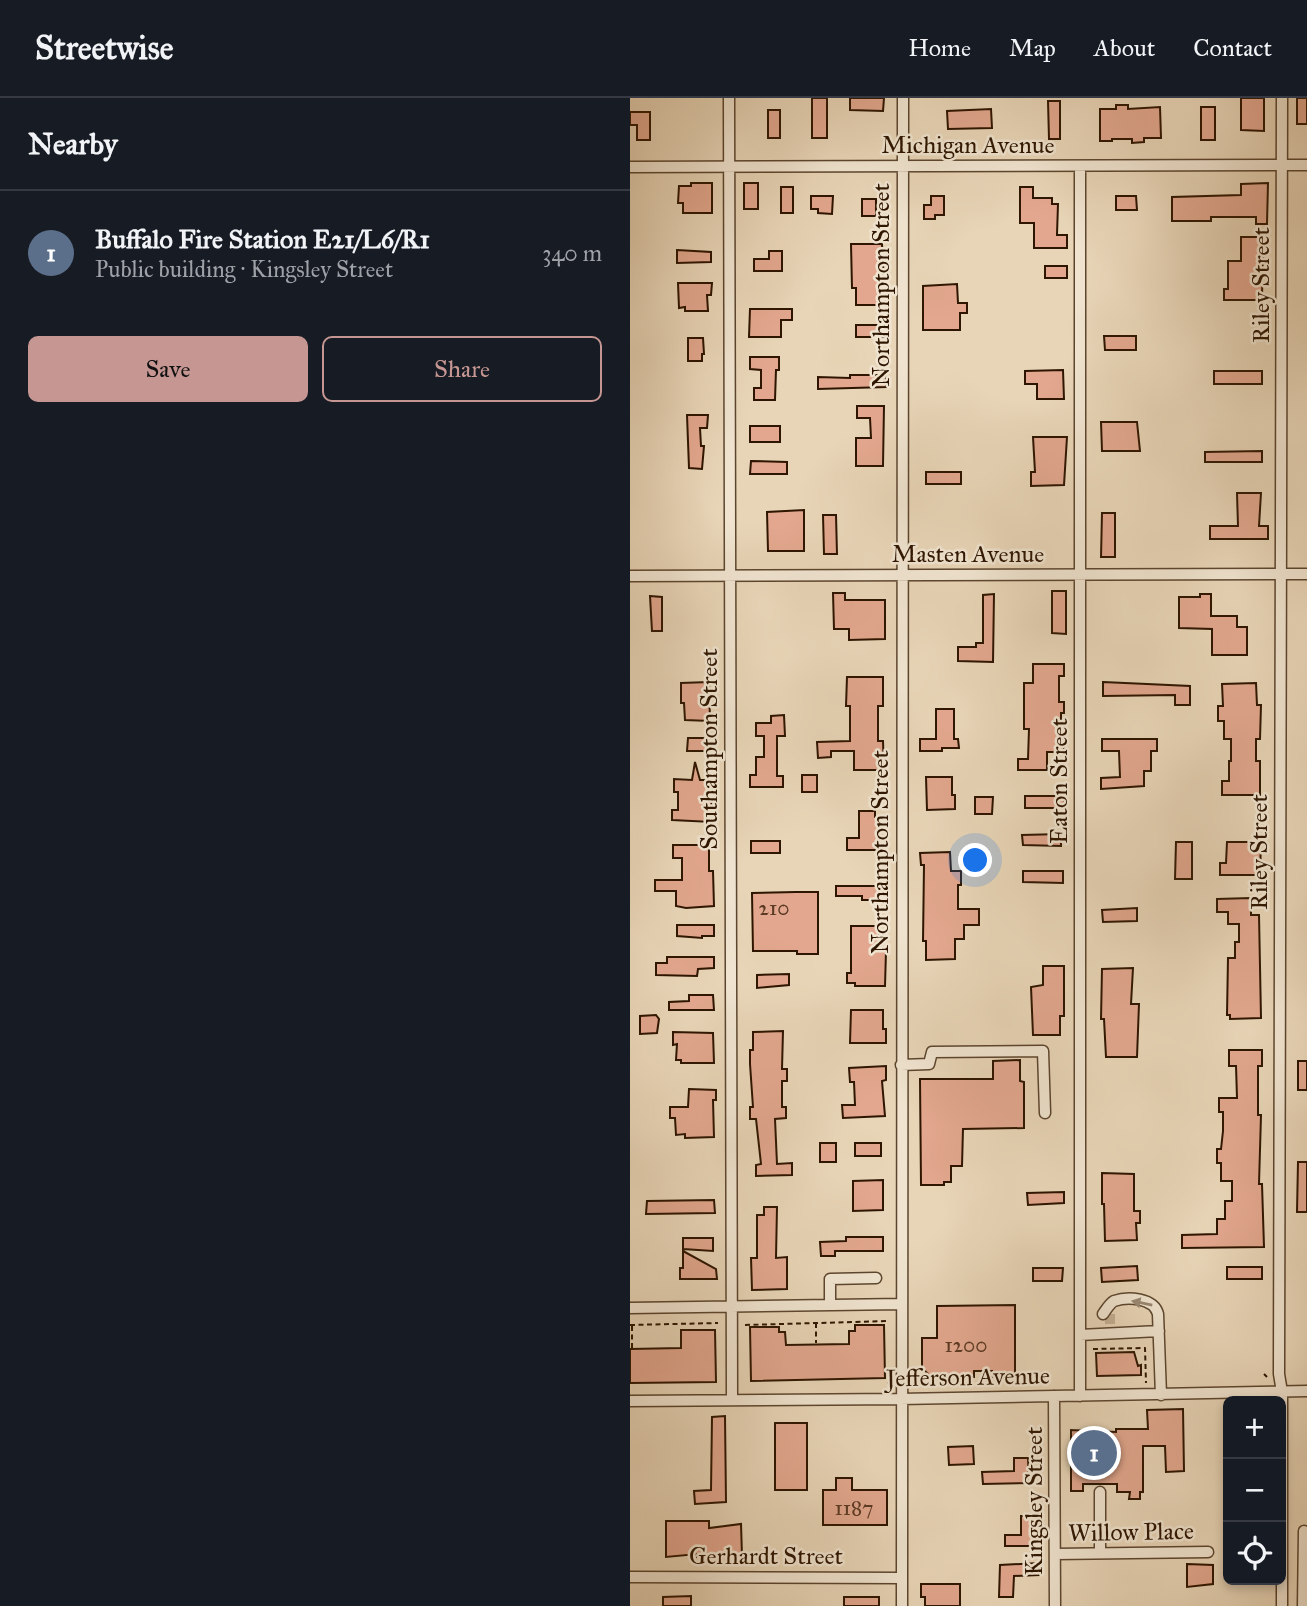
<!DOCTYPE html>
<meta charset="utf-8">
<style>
:root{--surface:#171b24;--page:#242831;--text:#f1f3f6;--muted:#9ea1a6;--line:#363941;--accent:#c59692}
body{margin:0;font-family:"IM FELL Great Primer",serif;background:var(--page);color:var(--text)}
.controls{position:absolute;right:21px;bottom:21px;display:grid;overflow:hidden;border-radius:10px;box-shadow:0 4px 10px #0003}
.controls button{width:63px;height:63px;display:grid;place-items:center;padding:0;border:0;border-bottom:2px solid var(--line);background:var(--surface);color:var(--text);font:35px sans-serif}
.you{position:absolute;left:346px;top:763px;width:24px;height:24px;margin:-18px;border:5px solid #fff;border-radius:50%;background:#1a73e8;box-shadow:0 0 0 10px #1a73e833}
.badge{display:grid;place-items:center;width:46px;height:46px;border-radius:50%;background:var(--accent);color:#fff;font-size:23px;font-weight:700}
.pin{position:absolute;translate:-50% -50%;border:4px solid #fff;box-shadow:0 2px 7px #0006}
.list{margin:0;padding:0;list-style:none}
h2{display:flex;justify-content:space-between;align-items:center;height:91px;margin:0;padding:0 28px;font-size:30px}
h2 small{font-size:23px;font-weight:400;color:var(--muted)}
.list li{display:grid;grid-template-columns:46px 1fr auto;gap:21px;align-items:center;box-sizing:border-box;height:126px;padding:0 28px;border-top:2px solid var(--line)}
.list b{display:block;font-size:26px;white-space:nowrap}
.list p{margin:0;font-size:23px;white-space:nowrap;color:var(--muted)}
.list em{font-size:23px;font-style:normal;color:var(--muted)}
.actions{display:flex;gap:14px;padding:21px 28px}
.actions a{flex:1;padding:16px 0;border:2px solid var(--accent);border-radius:10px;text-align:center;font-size:24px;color:var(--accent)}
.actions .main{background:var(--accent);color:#111}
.icon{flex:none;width:38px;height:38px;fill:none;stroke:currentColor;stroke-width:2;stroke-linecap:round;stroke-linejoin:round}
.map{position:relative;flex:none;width:677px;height:1508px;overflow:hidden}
header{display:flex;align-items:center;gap:42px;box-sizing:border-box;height:98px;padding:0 35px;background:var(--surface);border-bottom:2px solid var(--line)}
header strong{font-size:33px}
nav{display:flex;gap:38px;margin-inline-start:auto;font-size:24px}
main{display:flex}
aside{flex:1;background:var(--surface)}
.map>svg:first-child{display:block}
.building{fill:#e2a78e;stroke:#2e1500;stroke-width:2}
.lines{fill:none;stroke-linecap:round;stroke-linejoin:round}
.minor-tunnel{stroke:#c3af92;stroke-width:10;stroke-dasharray:10 5;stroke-linecap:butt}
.minor-casing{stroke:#5c452e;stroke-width:13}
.path{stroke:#2e1500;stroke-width:2;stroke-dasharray:5 3.5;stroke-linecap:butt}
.minor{stroke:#f0e4d0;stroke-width:10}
.oneway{fill:#998772}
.labels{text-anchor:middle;stroke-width:5;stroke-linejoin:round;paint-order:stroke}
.number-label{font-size:21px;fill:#5b3a24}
.street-label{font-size:24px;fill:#2e1500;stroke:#f0e4d0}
</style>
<header>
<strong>Streetwise</strong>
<nav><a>Home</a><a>Map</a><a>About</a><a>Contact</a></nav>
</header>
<main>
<aside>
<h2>Nearby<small></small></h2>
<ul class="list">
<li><span class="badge" style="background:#5c6f8a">1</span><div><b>Buffalo Fire Station E21/L6/R1</b><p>Public building · Kingsley Street</p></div><em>340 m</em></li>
</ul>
<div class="actions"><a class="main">Save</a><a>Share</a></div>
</aside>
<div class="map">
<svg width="677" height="1508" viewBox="0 0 677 1508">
<rect width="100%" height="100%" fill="#e8d5b7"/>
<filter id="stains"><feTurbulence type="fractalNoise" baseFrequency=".00286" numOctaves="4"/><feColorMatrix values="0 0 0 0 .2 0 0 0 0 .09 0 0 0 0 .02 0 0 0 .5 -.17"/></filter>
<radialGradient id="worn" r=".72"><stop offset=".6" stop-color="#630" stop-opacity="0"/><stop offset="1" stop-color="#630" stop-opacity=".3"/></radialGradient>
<path class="building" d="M182,0h15v40h-15z
M220,0h34l-1,13 -33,-1z
M611,0h23v33l-23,-1z
M667,0h10v26h-10z
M418,3h12v38h-11z
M486,7h12v4l32,-2 1,31h-17v4l-12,1v-4h-20v2h-12v-32h16z
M571,9h14v33h-14z
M361,11l1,19 -44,1 -1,-18z
M138,12h12v28h-12z
M0,14h20v28h-13v-15h-7z
M61,85h21v30h-29v-10h-5l1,-17h12z
M114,85h14v26h-14z
M638,85l-1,41h-11v-7h-45v4h-39v-24l69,-2v-11z
M151,89h12v26h-12z
M390,89h13v11h19v6h6l-1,31h10v13h-33v-25h-14z
M181,98h22l-1,18 -14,-1v-4h-7z
M301,98h13v19h-9v4h-11v-14h7z
M486,98h20l1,14h-21z
M232,101h14v17h-14z
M611,139h22l-1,63h-38v-11h4v-28h13z
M221,146h31l3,61h-29v-17h-4z
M47,152l34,2v10l-34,1z
M139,153h13v20h-28v-12h15z
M415,168h22v12h-22z
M48,185h34l-1,12h-4l1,16h-23v-4l-6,1z
M327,186l1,19h9v10h-7v17h-37v-44z
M120,211h42v11h-11v17h-32z
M226,227h28v12h-28z
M474,238h32v14h-31z
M58,240h15l1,16h-2v7h-14z
M120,259h29v13h-3l-1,30h-21v-12h7v-18l-11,-1z
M433,272l1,29h-27v-15h-12v-13z
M584,273h48v13h-48z
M220,277h36v12l-68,2v-12l32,1z
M227,308h27l-1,60h-27v-28h15l-1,-20h-13z
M57,317h21l-1,13h-7l1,18h3l-2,23 -13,-1z
M471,324h36l3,29h-38z
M120,328h30v16h-30z
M403,339h34l-3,48 -33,1v-14h4z
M632,353v11h-57v-10z
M121,363l36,1v12h-37z
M296,374h35v12h-35z
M607,395h24l-2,33h9v13h-58v-13h28z
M174,412v41h-36l-1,-39z
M472,415h13v44h-14z
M193,417h13l1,39h-13z
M422,493h14v43l-14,-1z
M203,495h12v7h40v39l-36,1v-11h-15z
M364,496l-1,68 -35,-1v-14h18v-4h7v-48z
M570,496h11v22h26v11h10v28h-35v-26l-33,-1v-31h21z
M20,498l12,1v34h-10z
M403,566h31v12h-5v26h5v11h-3v28h3v11h-17v18h-29v-11h10l1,-30h-5v-46h9z
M217,579h36v29h-5v35h5l1,29h-30v-19h-23v6l-13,1 -1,-16 33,-1v-35h-4z
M79,584l1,39 -25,-1 -1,-17h-3v-20z
M473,584l87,4v19h-15v-10l-72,1z
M626,585l1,22h4l-1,34h-4v22h4v34h-38v-14h7v-20h2v-22h-7v-18h-6v-15h5l-1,-22z
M306,611h18v30h4l1,9h-17v3h-22v-12h16z
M154,617l1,21h-8v40h6v11h-33v-12h6v-18h8v-21h-8v-13h15v-7z
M58,640h21v13h-22z
M472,641h55v12h-6v20h-7v15l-43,3v-11l19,-1 -1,-26h-17z
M65,664l5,18h11l1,42 -40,-2v-10h6v-18h-4v-13l18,1z
M172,677h15v17h-15z
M296,679h26v18h3v14l-28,1z
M395,698h39v12h-39z
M345,699h18l-1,17h-17z
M229,713h16v6h3v21h6v12h-37v-12h12z
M431,736v12l-38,-1 -1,-10z
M121,743h29v12h-29z
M546,744h16v37h-17z
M597,744h34l-1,33h-40v-12h6z
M43,747h36v26h4l1,35 -28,2 -10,-2v-15h-21v-11h27v-22h-9z
M320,754l1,19h10v14h-3v24h21v16h-15v14h-9v20l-29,1v-19h-3l1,-76h-3l-1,-12z
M393,773h40v12l-40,-1z
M206,788h45l1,14h-20v-4h-26z
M166,794h22v62h-21v-3h-44l-1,-58z
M621,800v17h8l2,103 -31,1v-4h-3l1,-57h7v-16h4v-18h-11v-12h-11v-13z
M507,810v13l-34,1 -1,-12z
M47,827h37v11h-12v2l-25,-2z
M221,828h28v25h7l-1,35h-30v-3h-8v-10h4z
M37,859h47v11l-16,1 -1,7 -41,-1v-12h11z
M413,868h21v50h-4v19h-27l-2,-48 12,-2z
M503,870l-2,36h8l-2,53h-31l-2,-38h-3l1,-50z
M159,876v11l-32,3v-13z
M59,897h24l1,15h-45v-8l20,-1z
M221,912h32v19h3v14h-36z
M26,917l3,4 -2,14 -17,1v-18z
M153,933l-1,38h5v12h-5v26h4v11l-11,1 2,45 15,-1v12l-36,1v-11l5,-1 -5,-45h-6v-12h3l-3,-43v-14h3v-18z
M43,934l40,1 1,30h-33v-3h-5l1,-16 -4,1z
M599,952h33v16h-4v49h3l-2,69h3l2,63 -82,1v-13l35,-1v-15h8v-18h7v-20h-11v-18h-4v-14h4l2,-18v-19h-4v-14h18l-1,-32h-7z
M390,962v21l4,1v46l-61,1 -1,37h-11v16h-7v3h-23l-1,-106h73v-18z
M668,963h9v29h-9z
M256,968v14l-4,1 3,35 -42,2 -1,-13h13l-1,-23h-4l-1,-14z
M59,991l27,1v10h-3l1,37 -29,1v-4l-9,1 -1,-17h-5v-11h18z
M190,1045h16v19h-16z
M225,1045h26v13h-26z
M668,1064h9v50h-10z
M472,1075l32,1v37h6v12h-4l1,17 -32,1 -1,-37h-2z
M253,1082v30l-30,1v-30z
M434,1094v11l-36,2 -1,-12z
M84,1102l1,13 -69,1 1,-13z
M134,1109h13l-1,51 11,-1v32l-35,1 -1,-32h6v-43h7z
M216,1139h37v14h-48v5h-14l-1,-14 26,-1z
M53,1140h30v13l-30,-2z
M53,1153l33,18 1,10h-37v-11h3z
M507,1168l1,14 -36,2 -1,-14z
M597,1169h35v12h-35z
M403,1170h30l-1,13h-29z
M385,1207v71l-23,1v-6h-18v6h-43l-9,-9v-30h15v-32z
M225,1227h29l1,53 -134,3 -1,-54h29v5h6l1,13 63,-1v-13h6z
M51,1232h34l1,52 -86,1v-34l51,-1z
M504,1254l4,14 3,-1v10l-44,1 -1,-23z
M553,1311l1,62 -18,1 -1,-26h-22v46h-3v7h-11l1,-7h-13v-8h-34v7h-12v-61l45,2v-3h32l-1,-19z
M95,1318l1,86 -31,2 -1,-13 17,-1 1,-73z
M145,1325h32v67h-32z
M343,1348l1,18 -25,1 -1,-18z
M384,1360h14l1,25 -46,1 -1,-12 32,-1z
M206,1380h16v12h35v35h-64v-35h13z
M391,1418h22v12h-5v18h-33v-11h16z
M36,1423h43v7l32,-4 1,32h-13v-2l-32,3v-3l-31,3z
M409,1465v12l-25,1 -1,21h-14l1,-32z
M557,1466l26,1v19l-26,3z
M291,1486h39v22h-35v-9h-4z
M61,1498v10h-28v-9z
M214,1499h35v9h-35z"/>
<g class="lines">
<path class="minor-tunnel" d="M480,1216v10"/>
<g class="minor-casing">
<path id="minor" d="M99,0l3,1302
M652,0l-3,1276 3,18v214
M450,68v1230
M0,69l677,-2
M0,478l677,-2
M271,967l28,-1 3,-12 111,-1 2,62
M200,1206v-25l46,-1
M0,1210l272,-4
M473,1216c3,-4 6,-10 11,-13 14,-5 40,-3 44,13l3,81
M450,1237l79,-4
M424,1298l1,210
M0,1303l270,-2 407,-8
M470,1394v61
M425,1456l153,-2
M0,1479l272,1
M272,1508l1,-1508
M673,1508l1,-75"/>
</g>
<path class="path" d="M186,1225v20
M0,1227l88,-2
M115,1227l144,-4
M2,1228v22
M463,1251l52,-1 1,35
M634,1276l3,3
M258,1284l1,2"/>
<use href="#minor" class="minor"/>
</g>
<defs><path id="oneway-solid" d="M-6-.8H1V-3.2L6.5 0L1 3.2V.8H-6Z" transform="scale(1.75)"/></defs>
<use class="oneway" href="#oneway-solid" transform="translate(512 1205) rotate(-169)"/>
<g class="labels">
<g class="number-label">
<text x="144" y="817">210</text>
<text x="336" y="1254">1200</text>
<text x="224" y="1417">1187</text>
</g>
<g class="street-label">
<text x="338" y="55">Michigan Avenue</text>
<text transform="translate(251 187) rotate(-90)" y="8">Northampton Street</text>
<text transform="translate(631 187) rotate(-90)" y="8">Riley Street</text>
<text x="338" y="464">Masten Avenue</text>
<text transform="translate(79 651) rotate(-90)" y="8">Southampton Street</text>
<text transform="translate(429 683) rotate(-90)" y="8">Eaton Street</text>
<text transform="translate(250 754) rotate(-90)" y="8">Northampton Street</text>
<text transform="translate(629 754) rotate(-90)" y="8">Riley Street</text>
<text transform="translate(338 1279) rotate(-1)" y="8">Jefferson Avenue</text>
<text transform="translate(404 1403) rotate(-90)" y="8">Kingsley Street</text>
<text transform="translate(501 1434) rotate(-1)" y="8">Willow Place</text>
<text x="136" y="1466">Gerhardt Street</text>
</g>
</g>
<rect width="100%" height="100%" filter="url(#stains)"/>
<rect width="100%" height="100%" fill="url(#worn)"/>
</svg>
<div class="controls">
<button>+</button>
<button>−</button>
<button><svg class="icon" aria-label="locate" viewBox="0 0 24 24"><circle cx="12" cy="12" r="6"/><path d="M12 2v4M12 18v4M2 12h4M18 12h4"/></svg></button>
</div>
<div class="you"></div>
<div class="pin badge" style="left:464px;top:1355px;background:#5c6f8a">1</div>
</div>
</main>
